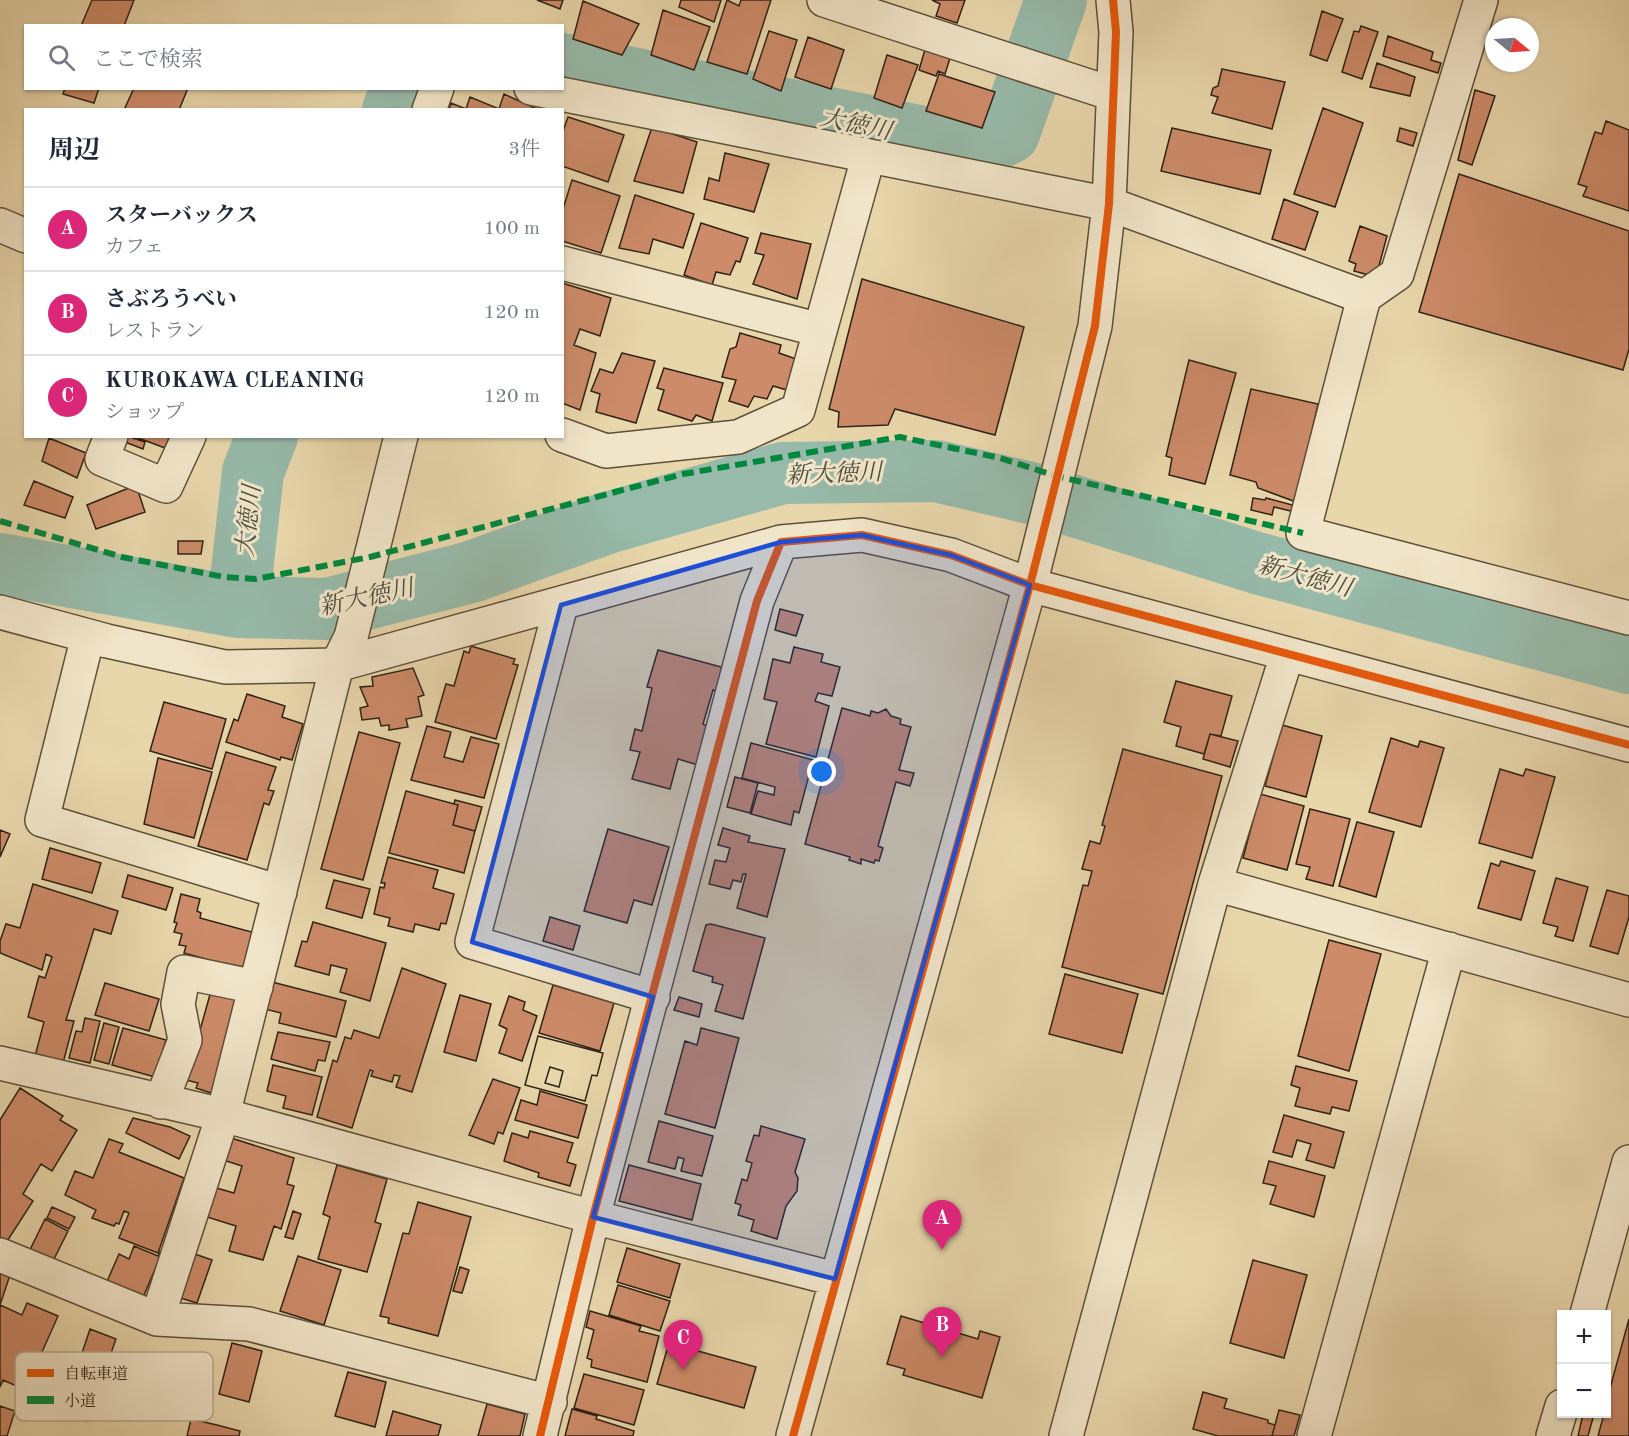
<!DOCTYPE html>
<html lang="ja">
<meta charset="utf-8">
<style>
:root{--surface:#fff;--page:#f2f2f3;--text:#1f2937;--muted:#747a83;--line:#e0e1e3;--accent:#db2777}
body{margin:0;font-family:"Old Standard TT","Noto Serif JP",serif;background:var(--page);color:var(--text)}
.controls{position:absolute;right:18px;bottom:18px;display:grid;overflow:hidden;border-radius:0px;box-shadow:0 2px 4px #0004}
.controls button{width:54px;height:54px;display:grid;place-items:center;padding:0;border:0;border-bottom:2px solid var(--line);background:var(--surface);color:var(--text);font:30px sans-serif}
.compass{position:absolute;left:1485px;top:18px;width:54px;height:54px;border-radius:50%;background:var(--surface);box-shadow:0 2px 4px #0004;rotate:108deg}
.you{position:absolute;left:822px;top:772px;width:21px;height:21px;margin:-15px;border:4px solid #fff;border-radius:50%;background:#1a73e8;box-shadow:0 0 0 9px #1a73e833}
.badge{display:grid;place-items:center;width:39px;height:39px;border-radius:50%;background:var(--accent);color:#fff;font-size:20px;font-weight:700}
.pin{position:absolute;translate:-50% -50px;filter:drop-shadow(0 2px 3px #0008)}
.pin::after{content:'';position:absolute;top:32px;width:21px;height:18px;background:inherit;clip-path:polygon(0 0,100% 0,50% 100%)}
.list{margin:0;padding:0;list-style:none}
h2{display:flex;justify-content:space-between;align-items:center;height:78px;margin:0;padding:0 24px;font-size:26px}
h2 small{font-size:20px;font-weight:400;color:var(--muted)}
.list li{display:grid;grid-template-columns:39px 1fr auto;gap:18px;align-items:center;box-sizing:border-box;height:84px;padding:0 24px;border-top:2px solid var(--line)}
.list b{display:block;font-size:22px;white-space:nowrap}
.list p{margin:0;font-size:20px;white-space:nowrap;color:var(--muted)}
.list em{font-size:20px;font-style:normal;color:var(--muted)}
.icon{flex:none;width:33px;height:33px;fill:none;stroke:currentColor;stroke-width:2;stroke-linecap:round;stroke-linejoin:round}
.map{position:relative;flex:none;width:1629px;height:1436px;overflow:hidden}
.search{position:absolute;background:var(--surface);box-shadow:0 2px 4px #0004;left:24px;top:24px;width:540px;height:66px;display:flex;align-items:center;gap:15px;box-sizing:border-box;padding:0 21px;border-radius:0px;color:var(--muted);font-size:22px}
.panel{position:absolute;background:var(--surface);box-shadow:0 2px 4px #0004;left:24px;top:108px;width:540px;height:330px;border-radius:0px}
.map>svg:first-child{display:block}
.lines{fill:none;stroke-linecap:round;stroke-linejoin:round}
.river{stroke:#97baaa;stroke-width:62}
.building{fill:#cd8b69;stroke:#2e2214;stroke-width:1.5;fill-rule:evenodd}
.minor-casing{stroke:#5d4f3a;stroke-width:36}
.minor{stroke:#f1e5c9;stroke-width:33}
.quiet{stroke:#00873e;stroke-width:6;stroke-dasharray:12 6;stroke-linecap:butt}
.cycleway-casing{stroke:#f1e5c9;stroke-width:11}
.cycleway{stroke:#e8590c;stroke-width:8}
.marked{fill:#1d4ed8;fill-opacity:0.2;stroke:#1d4ed8;stroke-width:4.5;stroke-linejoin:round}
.labels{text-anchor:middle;stroke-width:6;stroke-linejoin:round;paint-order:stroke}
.water-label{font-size:24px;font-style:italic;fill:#4e5041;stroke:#f1e5c9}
.key{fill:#f1e5c9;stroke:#b6aa93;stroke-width:1.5}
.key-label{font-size:16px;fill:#2e2214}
</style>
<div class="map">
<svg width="1629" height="1436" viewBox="0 0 1629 1436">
<rect width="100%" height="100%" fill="#e9d7ac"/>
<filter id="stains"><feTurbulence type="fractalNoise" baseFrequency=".00333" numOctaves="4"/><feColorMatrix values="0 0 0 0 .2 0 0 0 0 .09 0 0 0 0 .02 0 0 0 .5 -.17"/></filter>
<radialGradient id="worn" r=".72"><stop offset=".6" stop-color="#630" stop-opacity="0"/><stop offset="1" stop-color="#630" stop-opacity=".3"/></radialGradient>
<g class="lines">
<path class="river" d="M562,64l415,84 32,-15 47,-133
M393,110l8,-22
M0,564l238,43 89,2 144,-37 136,-49 176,-50 153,-2 103,24 218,68 372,100
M238,607l15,-135 14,-36"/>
</g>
<path class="building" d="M92,0h42l-10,26h-43z
M537,0h26l-3,9z
M681,0h40l-7,22 -35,-15z
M727,0l12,6 2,-6h30l-24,74 -40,-12z
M932,0h33l-8,23 -21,-7 4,-12z
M583,1l56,23 -17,31 -49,-16z
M663,10l47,17 -16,43 -43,-15z
M1322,11l21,8 -16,42 -17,-6z
M1361,26l17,6 -16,47 -20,-7 12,-41 5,1z
M769,31l28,9 -16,51 -28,-12z
M1388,36l45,16 -2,8 10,3 -3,10 -55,-17z
M808,37l36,13 -13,39 -36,-12z
M926,46l25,9 -6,19 -7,-3 -2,5 -17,-6z
M887,55l31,10 -16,43 -28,-10z
M1377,63l38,14 -5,19 -40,-9z
M1222,69l63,13 -13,47 -60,-16 6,-16 -7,-2 2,-7 5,-2z
M939,74l56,18 -13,36 -56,-17z
M65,88h34l-5,15 -31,-9z
M134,88h54l-9,22h-55z
M1475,90l20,6 -23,69 -14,-5z
M504,94l35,16h-90l2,-7 15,6 4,-12 29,12z
M1323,108l40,15 -28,84 -41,-13z
M568,117l56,18 -16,47 -46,-16v-32z
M1606,121l23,9v81l-46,-15 4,-9 -9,-3 17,-52 7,2z
M652,127l45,15 -14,51 -49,-12z
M1172,128l99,22 -11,44 -99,-23z
M1400,128l17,5 -4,13 -16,-5z
M725,153l44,11 -15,48 -50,-13 5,-21 10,3z
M1459,174l170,57v118l-6,21 -204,-58z
M572,180l48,16 -19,57 -39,-12v-29z
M635,195l59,19 -11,34 -30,-9 -4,15 -30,-6z
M1284,199l34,13 -13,38 -33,-11z
M701,223l47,15 -8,24 -4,-1 -6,14 -14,-3 -4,13 -28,-10z
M1360,226l27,10 -11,41 -22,-6 2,-7 -7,-3z
M761,233l50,11 -14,55 -44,-15 11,-29 -9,-2z
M862,279l162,48 -29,108 -100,-26 -7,16 -50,2 1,-15 -10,-3z
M562,283l49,15 -11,38 -20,-7 -6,16 22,8 -16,57 -18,-7z
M740,333l41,12 -2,8 17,6 -9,31 -14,-4 -6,13 -13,-3 -6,11 -19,-6 7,-21 -14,-3 8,-28 6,-2z
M622,353l33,8 -19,62 -40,-11 4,-18 -9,-3 9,-22 13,4z
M1189,360l47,13 -31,111 -36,-9 3,-17 -6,-2z
M664,368l59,15 -11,38 -16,-6 -4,6 -34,-11 6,-20 -7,-2z
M1251,389l67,15 -22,98 -38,-14 -2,-6 -26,-7z
M127,436l18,6 -2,7 -18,-7z
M133,436h37l-5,12z
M49,438l37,15 -9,25 -35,-17z
M34,481l39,16 -8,21 -41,-13z
M136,485l9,27 -49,17 -9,-24z
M1253,498l12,2 1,-2 30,8 -1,6 -21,-5 -2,8 -21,-5z
M178,541h25l-2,13h-23z
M780,609l23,6 -7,21 -21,-6z
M471,646l44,13 -2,5 5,1 -22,74 -61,-17 11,-38 8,2 10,-35 5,2z
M794,647l29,7 -2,8 19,5 -8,29 -14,-3 -3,8 14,5 -13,51 -50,-13 11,-42 -13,-3 9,-40 17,4z
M658,650l67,18 -6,24 -6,-2 -10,34 5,2 -10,39 -20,-6 -8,30 -38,-10 8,-27 -10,-2 5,-21 7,2 10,-43 -5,-1z
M413,668l11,27 -6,2 4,19 -16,3 2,8 -19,3v-5l-8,1 -2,-8 -17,2 -2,-12 8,-2 -8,-19 13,-1 -1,-9z
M1176,681l56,15 -11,40 -11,-2 -6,20 -28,-8 5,-19 -17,-5z
M247,694l38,12 -3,11 21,7 -11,36 -11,-3 -1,3 -54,-18 8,-23 4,2z
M164,702l62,17 -14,50 -62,-18z
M842,708l28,8 1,-5 7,2 8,-4 5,7 10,3 -1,5 11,3 -12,43 15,3 -4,13 -14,-4 -18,64 5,2 -4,13 -4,-1 -1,3 -13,-4v5l-12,-4 1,-3 -45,-13z
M1282,725l40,11 -16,61 -41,-11z
M427,726l24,6 -7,25 19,5 8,-25 28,7 -15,54 -73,-18z
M359,732l41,11 -37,137 -42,-11z
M1210,734l28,7 -8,26 -27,-8z
M1391,738l27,9 2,-6 24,7 -23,79 -52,-15z
M751,743l62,17 -14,53 -5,-2 -3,14 -40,-11 7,-23 16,4 1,-8 -33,-9z
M1123,749l99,27 -59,218 -101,-27 21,-82 5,1 4,-15 -10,-2 8,-28 10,3 5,-18 -3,-1z
M226,752l50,15 -8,23 6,1 -5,14 -5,-2 -17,57 -49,-14z
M158,758l54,14 -18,66 -50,-14z
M1500,769l23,7 3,-7 29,8 -23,81 -53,-15z
M735,777l23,6 -8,30 -23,-6z
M406,791l52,14 -5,20 22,6 -11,42 -75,-20z
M1260,794l44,12 -17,64 -44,-12z
M455,800l27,7 -7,24 -22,-6 5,-20 -4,-1z
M1310,809l40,10 -17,67 -27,-7 4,-12 -14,-3z
M1357,822l37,10 -18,65 -37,-11z
M723,828l27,8 -2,6 37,7 -18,68 -30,-9 9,-34h-3l-2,8 -8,-2 -3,9 -21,-5 6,-24 11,2 4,-14 -12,-3z
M608,829l61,18 -17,58 -18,-5 -7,23 -43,-12z
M0,830l10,4 -10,23z
M50,848l51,15 -9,30 -50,-14z
M388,857l50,13 -5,18 21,6 -8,30 -5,-1 -2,7 -24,-6 -2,8 -25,-6 2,-8 -16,-4 6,-27 4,1 1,-5h-4z
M1501,861l34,10 -14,49 -43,-12 13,-45 8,3z
M128,875l45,13 -7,22 -44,-13z
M1556,878l32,9 -15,54 -18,-5 3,-9 -15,-4z
M334,880l36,9 -8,29 -36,-10z
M33,884l85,27 -7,23 -17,-5 -28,91 8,1 -12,46 -28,-7 10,-38 -16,-5 11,-41 6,2 7,-21 -6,-3 -4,16 -42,-17v-12l6,-17 14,4z
M1607,890l22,6v21l-11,37 -28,-8z
M181,894l19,5 -3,12 4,2 -1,5 59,16 -10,37 -65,-18 2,-7 -7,-1 3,-11 -8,-2 3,-9 -3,-1z
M550,917l30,9 -7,24 -30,-9z
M313,922l73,21 -16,58 -30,-9 7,-23 -16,-4 -2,10 -34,-9 7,-25 5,1z
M711,924l54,14 -22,81 -28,-8 8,-26 -11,-3 1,-5 -20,-6 13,-46z
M1329,940l52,14 -32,117 -51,-15z
M402,968l44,16 -34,108 -16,-5 4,-11 -6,-1 -2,7 -21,-6 2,-5 -3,-1 -18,58 -35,-11 16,-57 4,2 8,-25 6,2 3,-9 25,8z
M1065,974l73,20 -16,59 -73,-19z
M272,982l74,19 -10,36 -57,-14 2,-10 -16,-4z
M105,983l54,16 -10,32 -54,-16z
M553,985l61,18 -14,48 -61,-18z
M211,991l30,8 -27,95 -18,-6 2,-5 -12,-3z
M460,995l31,9 -15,57 -32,-9z
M509,996l16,6 -2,8 14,6 -15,45 -23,-8 8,-24 -8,-4z
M679,997l23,7 -3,13 -25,-7z
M85,1018l15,3 -10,42 -21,-5 7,-27 6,1z
M104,1023l15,4 -10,37 -15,-4z
M123,1028l43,12 -11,37 -43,-12z
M701,1028l38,10 -24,90 -50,-14 20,-73 12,4z
M278,1032l52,10 -5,19 -7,-1 -3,11 -44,-12z
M538,1036l65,17 -6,23 -5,-1 -7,26 -60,-16zM550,1067l13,4 -4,16 -14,-4z
M538,1036l65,17 -6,23 -5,-1 -7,26 -60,-16z
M273,1065l49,12 -10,38 -29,-7 3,-12 -19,-5z
M1296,1066l61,15 -8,30 -17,-4 -2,7 -35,-8 5,-18 -9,-3z
M550,1067l13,4 -4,16 -14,-4z
M493,1079l27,9 -17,46 -5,-2 -4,12 -25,-9z
M20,1088l43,28 -3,4 17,10 -25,41 -11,-7 -18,30 10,7 -29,45 -4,-2v-124z
M540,1091l47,14 -9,33 -63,-18 6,-20 16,5z
M1284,1115l60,17 -10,36 -28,-8 5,-16 -14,-4 -5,17 -19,-5z
M133,1118l37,9 20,9 -11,23 -53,-26z
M659,1121l54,15 -11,40 -21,-5 3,-12 -6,-2 -3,12 -27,-7z
M761,1126l44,13 -10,33 3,6 -1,13 -11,15 -9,33 -26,-8 3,-11 -16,-5 3,-10 -6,-2 7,-24 5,2 5,-18 -6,-2 8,-26 5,1z
M530,1131l43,12 -6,19 9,3 -6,21 -32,-9 1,-4 -35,-12 8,-28 16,5z
M225,1136l69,22 -7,26 7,2 -13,43 -7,-3 -11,34 -34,-9 7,-25 -32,-10 9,-29 21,6 8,-27 -25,-8z
M109,1139l14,5 -4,8 65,26 -26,75 -39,-15 10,-25 -5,-2 -5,13 -3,-1 -2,3 -22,-8 4,-8 -31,-15 10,-24 18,7z
M1269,1161l56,15 -11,41 -44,-13 6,-18 -13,-3z
M337,1165l50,14 -12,43 6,2 -14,48 -49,-13 12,-42 -7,-3z
M629,1165l72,19 -9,36 -73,-19z
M418,1202l53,15 -33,119 -50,-13 1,-5 -9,-2 23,-83 6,1z
M52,1207l23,10 -6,12 -22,-11z
M293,1211l8,3 -8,25 -8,-2z
M45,1219l23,12 -18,36 -23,-11z
M134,1246l24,10 2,-4 2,1 -21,49 -36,-16 14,-32 10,5z
M627,1248l53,16 -10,34 -53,-16z
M189,1252l23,8 -15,43 -23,-7z
M298,1256l43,14 -17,55 -44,-14z
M1253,1260l54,15 -23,83 -54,-15z
M460,1267l9,3 -7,23 -9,-2z
M0,1272l10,3 -10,30 22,10 5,-12 31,13 -20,45 32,14 -13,29 -54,-24 -3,7z
M618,1285l52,16 -10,30 -51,-16z
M590,1311l51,15 -2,5 20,5 -12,46 -56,-15 1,-7 -5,-2 7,-28 -8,-3z
M901,1316l77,23 2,-8 20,6 -18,61 -79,-23 2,-6 -18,-5z
M1629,1319v117h-31l6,-22h2v-11z
M90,1329l26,10 -29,82 -25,-8z
M232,1343l30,8 -13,51 -30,-8z
M669,1343l87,24 -12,41 -87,-24z
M348,1372l38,10 -11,45 -40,-11z
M584,1374l60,16 -10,35 -60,-17z
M1203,1392l24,7 -3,9 44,12v3l7,2 -3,11h-54l-25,-7z
M487,1404l38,10 -5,22h-42z
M0,1406l15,5 -8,25h-7z
M572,1409l25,7 -1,3 38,12 -1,5h-68z
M1279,1410l21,5 -6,21h-22z
M393,1411l48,14 -3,11h-52z
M1583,1414h11l-6,22h-10z
M191,1419l26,6 23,6 -1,5h-52z"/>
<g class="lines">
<g class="minor-casing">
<path id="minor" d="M824,0l289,94
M531,88l578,116 255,93 -61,236 326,85
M429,110l8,-22
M0,225l26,11
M562,263l258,67
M1364,297l33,-23 84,-274
M562,435l44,16 132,-14 60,-27 70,-252
M111,436l-9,23 64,27 23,-50
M401,436l-50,201 -14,28 444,-123
M561,605l-89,337 181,55
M0,612l107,29 118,26 112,-2 -114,450 -66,204 92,5 301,78
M88,636l-46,184 238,72
M1215,884l414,116
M0,1063l223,52 370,102 242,62
M161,1102l24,-62 -7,-36 6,-32 72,15
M0,1255l157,64
M1587,1314l42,-152
M540,1436l53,-219 164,-616 24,-59 81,-7 89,20 79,30 599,160
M793,1436l237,-851 65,-259 14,-122 7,-172 -3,-32
M1066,1436l149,-552 72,-229
M1314,1436l135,-487
M1553,1436l9,-30"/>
</g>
<use href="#minor" class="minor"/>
<path class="quiet" d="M0,521l122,36 102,20 32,2 114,-22 313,-83 217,-37 100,21 56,18 247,57"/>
<g class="cycleway-casing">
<path id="cycleway" d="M540,1436l53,-219 164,-616 24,-59 81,-7 89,20 79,30 599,160
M793,1436l237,-851 65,-259 14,-122 7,-172 -3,-32"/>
</g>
<use href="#cycleway" class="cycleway"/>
</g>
<path class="marked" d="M862,535l89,20 79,30 -195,694 -242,-62 60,-220 -181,-55 89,-337 220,-63z"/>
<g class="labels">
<g class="water-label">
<text transform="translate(856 124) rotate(12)" y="8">大徳川</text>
<text transform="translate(834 473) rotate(-2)" y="8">新大徳川</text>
<text transform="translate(248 521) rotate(-84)" y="8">大徳川</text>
<text transform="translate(1305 576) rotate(15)" y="8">新大徳川</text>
<text transform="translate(366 597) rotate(-12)" y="8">新大徳川</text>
</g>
</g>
<rect x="15" y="1352" width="198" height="69" rx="9" class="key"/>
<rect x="27" y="1369" width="27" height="8" fill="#e8590c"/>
<rect x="27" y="1396" width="27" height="8" fill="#00873e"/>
<g class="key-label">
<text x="64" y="1379">自転車道</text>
<text x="64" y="1406">小道</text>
</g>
<rect width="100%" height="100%" filter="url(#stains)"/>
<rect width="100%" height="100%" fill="url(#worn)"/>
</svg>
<div class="controls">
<button>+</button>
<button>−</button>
</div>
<svg class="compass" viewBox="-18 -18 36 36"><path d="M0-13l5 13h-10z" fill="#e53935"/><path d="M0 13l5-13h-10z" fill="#747a83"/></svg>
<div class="you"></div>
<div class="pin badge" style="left:942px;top:1250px">A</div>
<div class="pin badge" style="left:942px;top:1357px">B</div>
<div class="pin badge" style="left:683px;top:1370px">C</div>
<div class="search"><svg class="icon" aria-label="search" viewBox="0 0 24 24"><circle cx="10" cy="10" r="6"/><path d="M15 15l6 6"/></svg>ここで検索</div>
<section class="panel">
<h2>周辺<small>3件</small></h2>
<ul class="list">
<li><span class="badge">A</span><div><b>スターバックス</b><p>カフェ</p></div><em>100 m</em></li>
<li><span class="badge">B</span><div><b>さぶろうべい</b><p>レストラン</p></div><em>120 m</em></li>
<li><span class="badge">C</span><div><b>KUROKAWA CLEANING</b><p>ショップ</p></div><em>120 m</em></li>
</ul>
</section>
</div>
